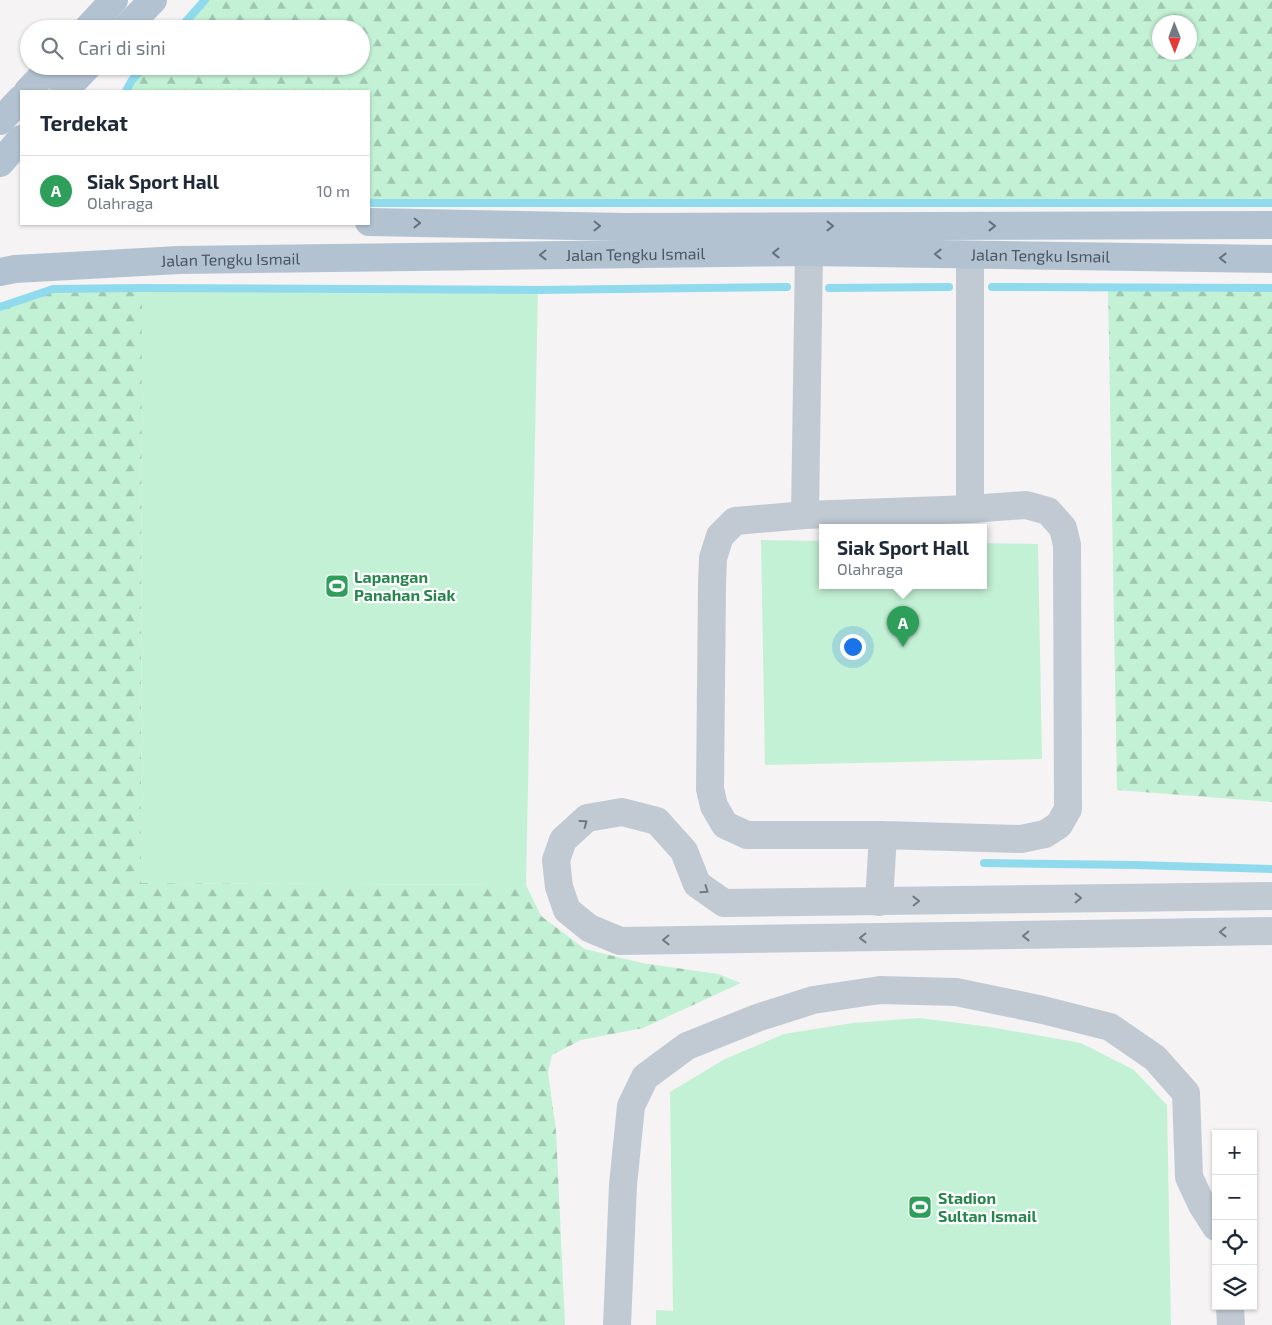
<!DOCTYPE html>
<html lang="id">
<meta charset="utf-8">
<style>
:root{--surface:#fff;--page:#f6f6f7;--text:#1f2937;--muted:#747a83;--line:#e0e1e3;--accent:#1a73e8}
body{margin:0;font-family:"Exo 2",sans-serif;background:var(--page);color:var(--text)}
.controls{position:absolute;right:15px;bottom:15px;display:grid;overflow:hidden;border-radius:0px;box-shadow:0 1px 4px #0004}
.controls button{width:45px;height:45px;display:grid;place-items:center;padding:0;border:0;border-bottom:1px solid var(--line);background:var(--surface);color:var(--text);font:25px sans-serif}
.compass{position:absolute;left:1152px;top:15px;width:45px;height:45px;border-radius:50%;background:var(--surface);box-shadow:0 1px 4px #0004;rotate:179deg}
.you{position:absolute;left:852px;top:646px;width:18px;height:18px;margin:-12px;border:4px solid #fff;border-radius:50%;background:#1a73e8;box-shadow:0 0 0 8px #1a73e833}
.badge{display:grid;place-items:center;width:32px;height:32px;border-radius:50%;background:var(--accent);color:#fff;font-size:16px;font-weight:700}
.pin{position:absolute;translate:-50% -41px;filter:drop-shadow(0 1px 2px #0008)}
.pin::after{content:'';position:absolute;top:26px;width:18px;height:15px;background:inherit;clip-path:polygon(0 0,100% 0,50% 100%)}
.popup{position:absolute;left:819px;top:524px;width:168px;height:65px;box-sizing:border-box;display:grid;place-content:center;border-radius:0px;background:var(--surface);filter:drop-shadow(0 1px 4px #0005);font-size:16px;white-space:nowrap;color:var(--muted)}
.popup b{font-size:19px;color:var(--text)}
.popup::after{content:'';position:absolute;left:50%;top:100%;margin-left:-10px;border:10px solid transparent;border-top-color:var(--surface)}
.list{margin:0;padding:0;list-style:none}
h2{display:flex;justify-content:space-between;align-items:center;height:65px;margin:0;padding:0 20px;font-size:21px}
h2 small{font-size:16px;font-weight:400;color:var(--muted)}
.list li{display:grid;grid-template-columns:32px 1fr auto;gap:15px;align-items:center;box-sizing:border-box;height:70px;padding:0 20px;border-top:1px solid var(--line)}
.list b{display:block;font-size:19px;white-space:nowrap}
.list p{margin:0;font-size:16px;white-space:nowrap;color:var(--muted)}
.list em{font-size:16px;font-style:normal;color:var(--muted)}
.icon{flex:none;width:28px;height:28px;fill:none;stroke:currentColor;stroke-width:2;stroke-linecap:round;stroke-linejoin:round}
.map{position:relative;flex:none;width:1272px;height:1325px;overflow:hidden}
.search{position:absolute;background:var(--surface);box-shadow:0 1px 4px #0004;left:20px;top:20px;width:350px;height:55px;display:flex;align-items:center;gap:12px;box-sizing:border-box;padding:0 18px;border-radius:28px;color:var(--muted);font-size:19px}
.panel{position:absolute;background:var(--surface);box-shadow:0 1px 4px #0004;left:20px;top:90px;width:350px;height:135px;border-radius:0px}
.map>svg:first-child{display:block}
.forest{fill:url(#forest-firs);fill-rule:evenodd}
.park{fill:#c3f1d5}
.lines{fill:none;stroke-linecap:round;stroke-linejoin:round}
.stream{stroke:#90daee;stroke-width:8}
.minor{stroke:#c1cad2;stroke-width:28}
.major{stroke:#b3c2d1;stroke-width:28}
.oneway{stroke:#64717d}
.oneway2{stroke:#6e7983}
.labels{text-anchor:middle;stroke-width:4.5;stroke-linejoin:round;paint-order:stroke}
.street-label{font-size:16px;fill:#4a5661;stroke:#fff}
.leisure-label{font-size:16px;font-weight:bold;fill:#27864d;stroke:#fff;text-anchor:start}
</style>
<div class="map">
<svg width="1272" height="1325" viewBox="0 0 1272 1325">
<defs>
<pattern id="forest-firs" width="22" height="20" patternUnits="userSpaceOnUse" patternTransform="scale(1.25)"><rect width="22" height="20" fill="#c3f1d5"/><path d="M5 1l3.5 6h-7zM16 11l3.5 6h-7z" fill="#a0c6b0"/></pattern>
</defs>
<rect width="100%" height="100%" fill="#f5f3f3"/>
<path class="forest" d="M205,0h1067v203h-903v-112h-243l6,-11 13,-14h216v-37h-182zM1160,22h30v30h-30z
M1108,287l164,1v514l-155,-12z
M142,288l-1,595 385,2 15,31 44,33 57,14 76,11 23,9 -98,45 -62,12 -29,15 -4,17 8,59 9,194h-565v-1018l53,-18z"/>
<path class="park" d="M142,288l396,2 -12,595 -385,-2z
M761,540l62,1v45h160v-43l55,1 4,215 -277,6z
M919,1018l71,9 91,16 53,27 33,35 4,220h-515v-15l17,1 -3,-219 55,-33 59,-25 69,-11z"/>
<g class="lines">
<path class="stream" d="M179,29l26,-29
M126,91l6,-11 13,-14
M369,203h903
M992,287l280,1
M829,288l120,-1
M0,307l53,-18 89,-1 396,2 249,-3
M984,863l151,2 137,4"/>
<path class="minor" d="M1026,505l22,6 15,17 4,17 1,264 -9,16 -14,9 -24,5 -138,-4h-136l-22,-10 -11,-19 -4,-17 2,-205 1,-26 7,-22 15,-15 70,-6 165,-6z
M970,509v-254
M805,515l4,-263
M1272,896l-548,7 -27,-19 -13,-33 -27,-30 -35,-9 -35,6 -24,22 -7,20 3,27 8,23 22,18 31,13 652,-10
M879,902l4,-67
M1230,1306l1,19
M617,1325l6,-140 8,-79 14,-29 42,-31 70,-28 56,-18 67,-10 76,2 87,18 67,17 45,31 31,35 3,84 13,28 14,22"/>
<g class="major">
<path d="M87,29l27,-29"/>
<path d="M125,29l28,-29"/>
<path d="M28,91l24,-25"/>
<path d="M64,91l24,-25"/>
<path d="M0,121l21,-22"/>
<path d="M0,163l21,-24"/>
<path d="M369,222l258,5 645,-2"/>
<path id="s1" d="M0,272l15,-3 164,-9 630,-8 463,7"/>
</g>
</g>
<defs><path id="oneway-chevron" d="M-2-3.5L2.5 0L-2 3.5" fill="none" stroke-width="1.6" stroke-linecap="round" stroke-linejoin="round" transform="scale(1.25)"/></defs>
<g class="oneway">
<use href="#oneway-chevron" transform="translate(417 223) rotate(1)"/>
<use href="#oneway-chevron" transform="translate(597 226) rotate(1)"/>
<use href="#oneway-chevron" transform="translate(830 226)"/>
<use href="#oneway-chevron" transform="translate(992 226)"/>
<use href="#oneway-chevron" transform="translate(776 253) rotate(179)"/>
<use href="#oneway-chevron" transform="translate(938 254) rotate(-179)"/>
<use href="#oneway-chevron" transform="translate(543 255) rotate(179)"/>
<use href="#oneway-chevron" transform="translate(1223 258) rotate(-179)"/>
</g>
<g class="oneway2">
<use href="#oneway-chevron" transform="translate(584 823) rotate(-36)"/>
<use href="#oneway-chevron" transform="translate(705 890) rotate(35)"/>
<use href="#oneway-chevron" transform="translate(1078 898) rotate(-1)"/>
<use href="#oneway-chevron" transform="translate(916 901) rotate(-1)"/>
<use href="#oneway-chevron" transform="translate(1223 932) rotate(179)"/>
<use href="#oneway-chevron" transform="translate(1026 936) rotate(179)"/>
<use href="#oneway-chevron" transform="translate(863 938) rotate(179)"/>
<use href="#oneway-chevron" transform="translate(666 940) rotate(179)"/>
</g>
<defs>
<g id="stadium-square" transform="scale(1.25)"><rect x="-9" y="-9" width="18" height="18" rx="4" fill="#2e9e5b" stroke="#fff"/><path d="M0-5a6.5 5 0 1 0 0 10a6.5 5 0 1 0 0-10ZM-3.5-1.8h7v3.6h-7Z" fill="#fff"/></g>
</defs>
<g fill-rule="evenodd">
<use href="#stadium-square" x="337" y="586"/>
<use href="#stadium-square" x="920" y="1207"/>
</g>
<g class="labels">
<g class="street-label">
<text dy="6" stroke="none"><textPath href="#s1" startOffset="636">Jalan Tengku Ismail</textPath></text>
<text dy="6" stroke="none"><textPath href="#s1" startOffset="1041">Jalan Tengku Ismail</textPath></text>
<text dy="6" stroke="none"><textPath href="#s1" startOffset="231">Jalan Tengku Ismail</textPath></text>
</g>
<g class="leisure-label">
<text x="354" y="583">Lapangan<tspan x="354" dy="18">Panahan Siak</tspan></text>
<text x="938" y="1204">Stadion<tspan x="938" dy="18">Sultan Ismail</tspan></text>
</g>
</g>
</svg>
<div class="controls">
<button>+</button>
<button>−</button>
<button><svg class="icon" aria-label="locate" viewBox="0 0 24 24"><circle cx="12" cy="12" r="6"/><path d="M12 2v4M12 18v4M2 12h4M18 12h4"/></svg></button>
<button><svg class="icon" aria-label="layers" viewBox="0 0 24 24"><path d="M12 4l9 5-9 5-9-5zM3 14l9 5 9-5"/></svg></button>
</div>
<svg class="compass" viewBox="-18 -18 36 36"><path d="M0-13l5 13h-10z" fill="#e53935"/><path d="M0 13l5-13h-10z" fill="#747a83"/></svg>
<div class="you"></div>
<div class="pin badge" style="left:903px;top:647px;background:#2e9e5b">A</div>
<div class="popup"><b>Siak Sport Hall</b>Olahraga</div>
<div class="search"><svg class="icon" aria-label="search" viewBox="0 0 24 24"><circle cx="10" cy="10" r="6"/><path d="M15 15l6 6"/></svg>Cari di sini</div>
<section class="panel">
<h2>Terdekat<small></small></h2>
<ul class="list">
<li><span class="badge" style="background:#2e9e5b">A</span><div><b>Siak Sport Hall</b><p>Olahraga</p></div><em>10 m</em></li>
</ul>
</section>
</div>
